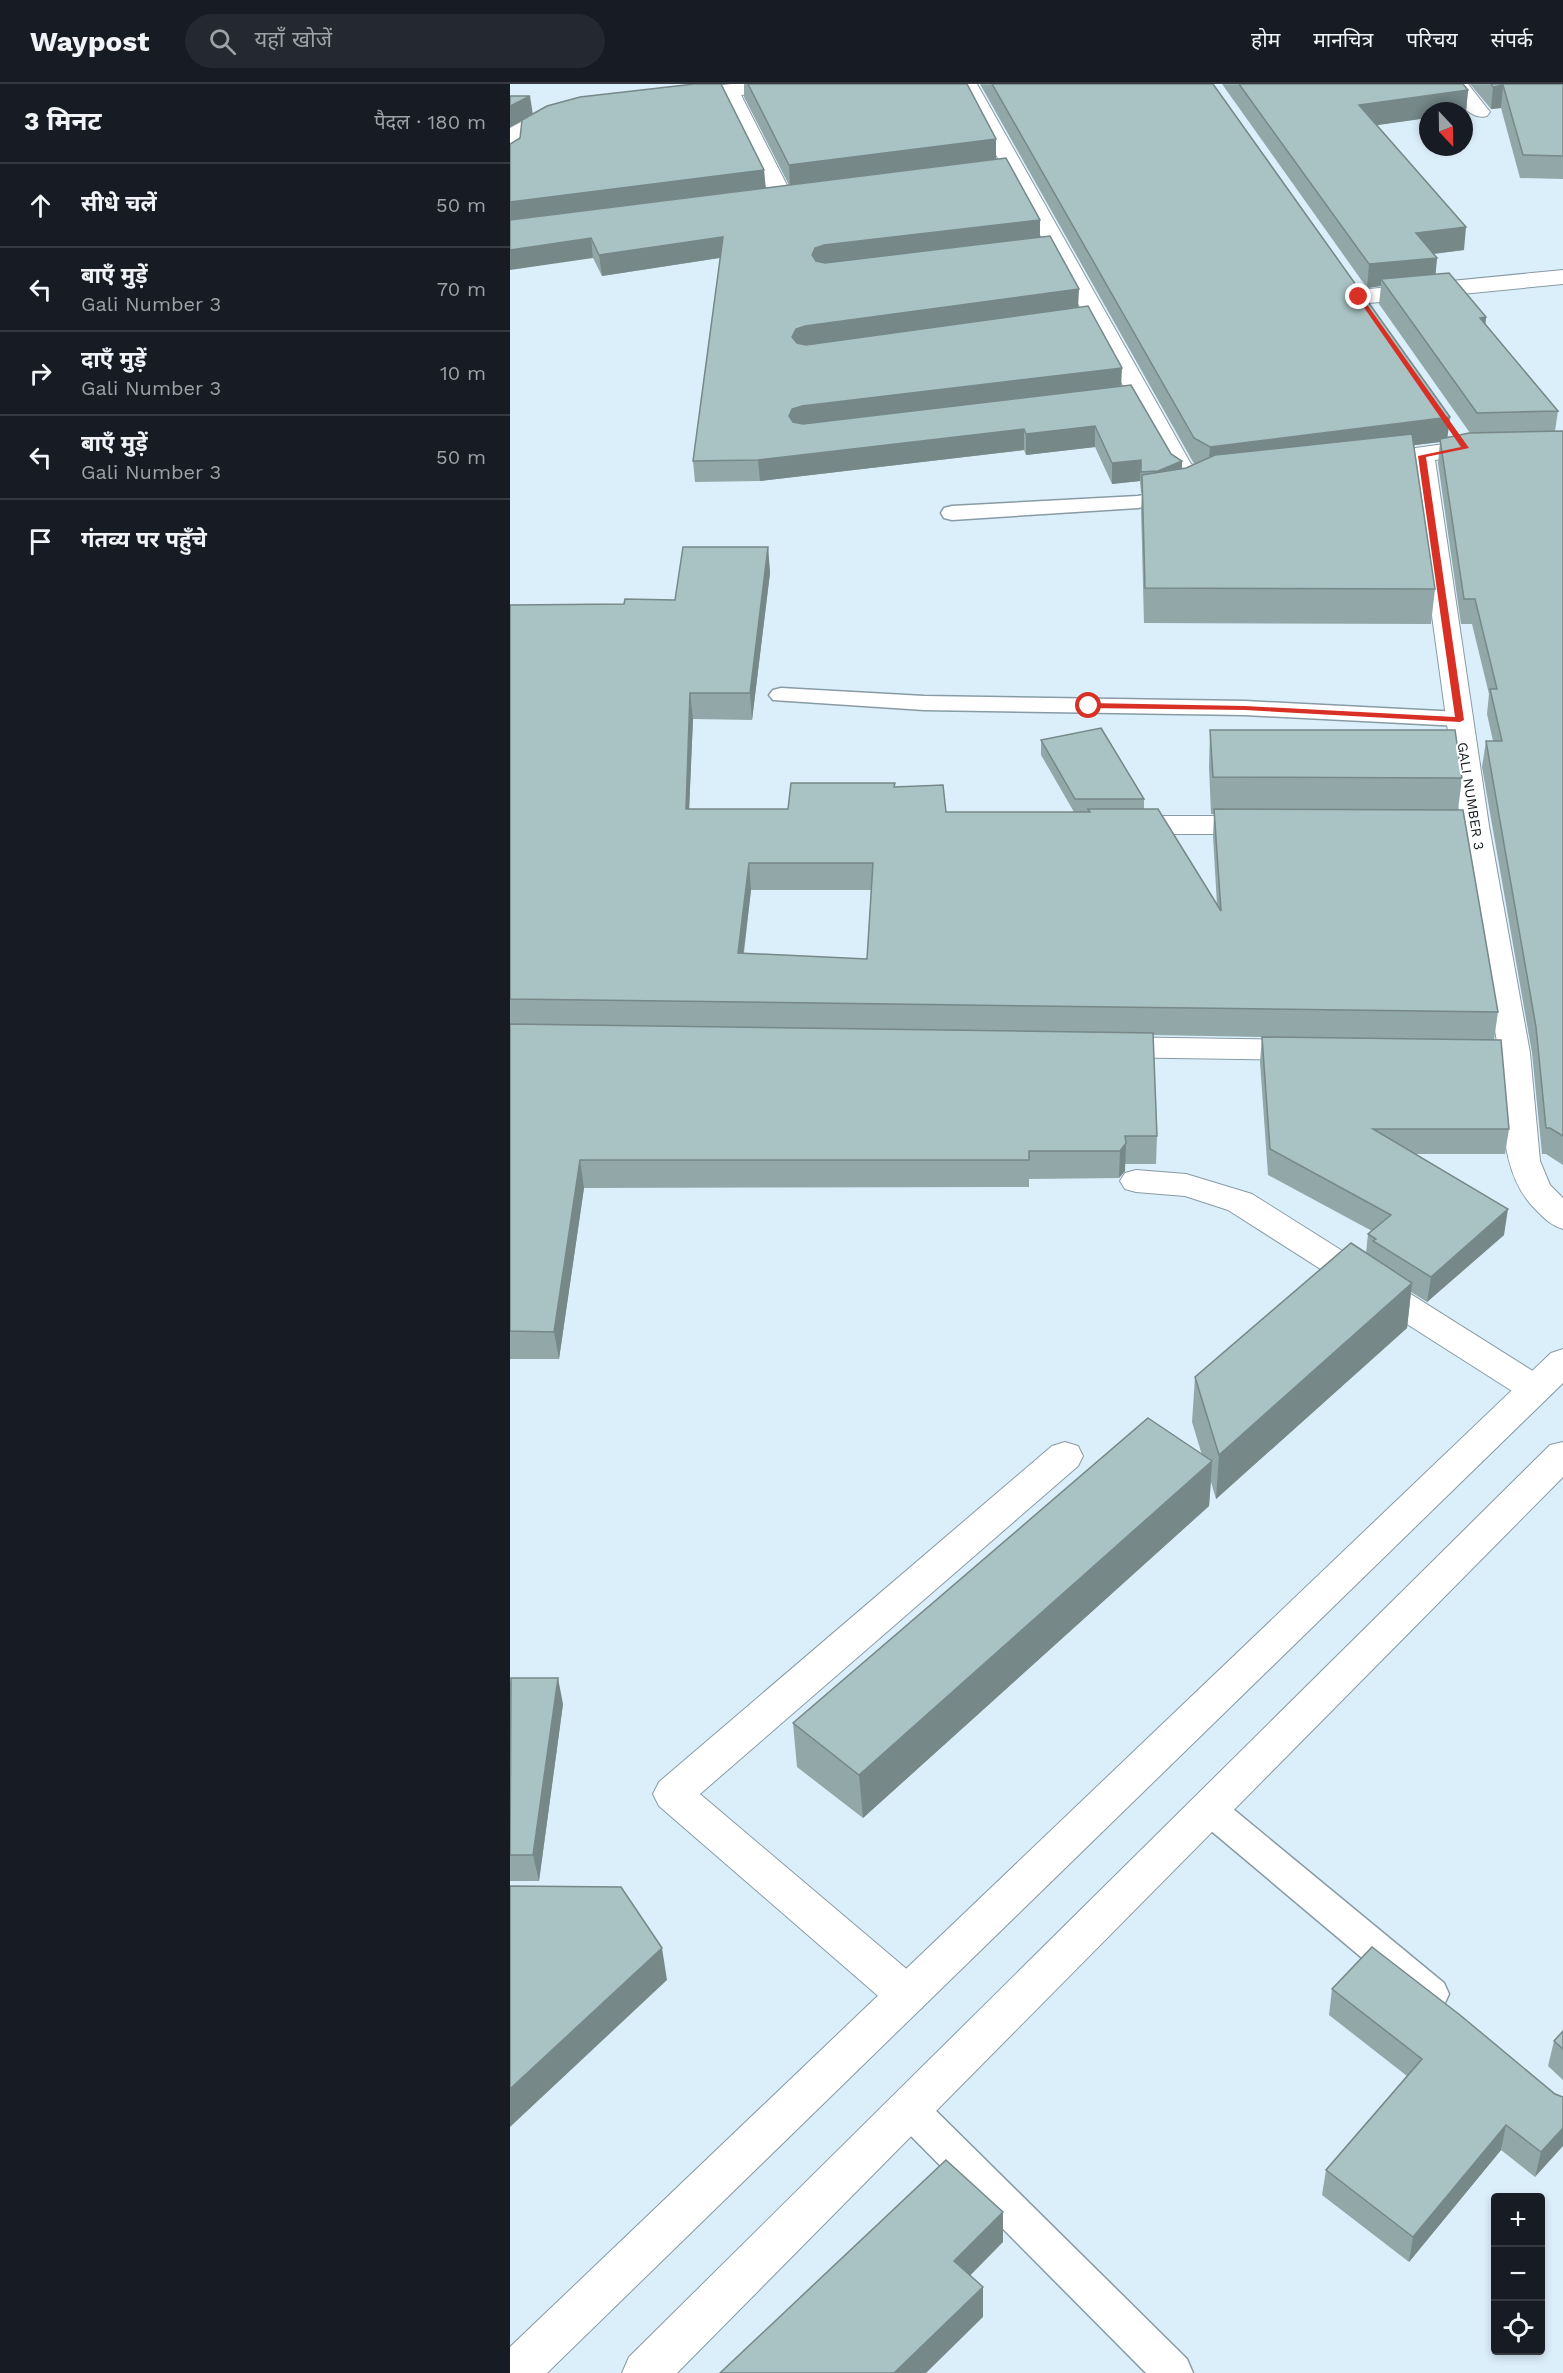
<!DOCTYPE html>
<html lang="hi">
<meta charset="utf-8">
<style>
:root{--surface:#171b24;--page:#242831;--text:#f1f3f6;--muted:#9ea1a6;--line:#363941}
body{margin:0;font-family:"Work Sans","Noto Sans Devanagari",sans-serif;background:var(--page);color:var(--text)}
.controls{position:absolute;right:18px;bottom:18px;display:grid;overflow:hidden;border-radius:6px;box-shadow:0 3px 9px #0003}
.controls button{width:54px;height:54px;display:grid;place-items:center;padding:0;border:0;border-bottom:2px solid var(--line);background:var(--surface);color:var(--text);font:30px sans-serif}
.compass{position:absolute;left:909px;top:18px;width:54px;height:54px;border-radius:50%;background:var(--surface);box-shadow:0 3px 9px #0003;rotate:158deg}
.stop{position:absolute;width:18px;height:18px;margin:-14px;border:4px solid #d93025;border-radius:50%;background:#fff}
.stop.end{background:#d93025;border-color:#fff;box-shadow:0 2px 6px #0008}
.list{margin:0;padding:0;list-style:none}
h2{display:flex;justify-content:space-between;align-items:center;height:78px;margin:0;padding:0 24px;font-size:26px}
h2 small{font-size:20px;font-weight:400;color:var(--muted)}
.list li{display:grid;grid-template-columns:39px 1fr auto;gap:18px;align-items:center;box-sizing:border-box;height:84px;padding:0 24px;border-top:2px solid var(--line)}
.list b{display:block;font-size:22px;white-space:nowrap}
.list p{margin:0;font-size:20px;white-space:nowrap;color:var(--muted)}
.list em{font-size:20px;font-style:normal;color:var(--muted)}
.icon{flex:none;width:33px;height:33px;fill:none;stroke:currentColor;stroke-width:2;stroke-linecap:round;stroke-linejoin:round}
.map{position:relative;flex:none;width:1053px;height:2289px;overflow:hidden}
header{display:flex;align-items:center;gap:36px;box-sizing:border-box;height:84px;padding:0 30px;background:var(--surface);border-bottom:2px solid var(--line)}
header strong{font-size:28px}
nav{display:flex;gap:33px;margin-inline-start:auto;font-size:21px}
.search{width:420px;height:54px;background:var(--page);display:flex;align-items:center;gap:15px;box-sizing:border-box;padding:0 21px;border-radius:33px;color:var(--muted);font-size:22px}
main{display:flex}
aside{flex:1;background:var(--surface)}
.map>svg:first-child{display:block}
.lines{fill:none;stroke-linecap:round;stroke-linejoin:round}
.service-casing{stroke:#889ba5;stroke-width:3}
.minor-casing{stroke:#889ba5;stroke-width:2}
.secondary-casing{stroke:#889ba5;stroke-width:2}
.service{fill:#fff;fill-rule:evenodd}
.minor{fill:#fff;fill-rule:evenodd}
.secondary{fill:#fff;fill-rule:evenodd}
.wall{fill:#91a7a8;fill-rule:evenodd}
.shaded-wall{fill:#768888}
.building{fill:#a9c2c3;stroke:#768888;stroke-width:1.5;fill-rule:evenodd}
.route{fill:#d93025}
.labels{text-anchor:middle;stroke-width:4.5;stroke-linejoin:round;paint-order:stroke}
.far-street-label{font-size:14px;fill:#0f161a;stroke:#fff}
</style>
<header>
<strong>Waypost</strong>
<div class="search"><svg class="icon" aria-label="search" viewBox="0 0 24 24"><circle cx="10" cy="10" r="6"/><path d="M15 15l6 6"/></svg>यहाँ खोजें</div>
<nav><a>होम</a><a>मानचित्र</a><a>परिचय</a><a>संपर्क</a></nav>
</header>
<main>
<aside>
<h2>3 मिनट<small>पैदल · 180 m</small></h2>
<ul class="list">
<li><svg class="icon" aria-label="ahead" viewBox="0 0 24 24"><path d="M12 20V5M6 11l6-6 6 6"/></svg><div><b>सीधे चलें</b></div><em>50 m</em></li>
<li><svg class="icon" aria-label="left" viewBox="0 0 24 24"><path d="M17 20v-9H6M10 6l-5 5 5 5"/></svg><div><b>बाएँ मुड़ें</b><p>Gali Number 3</p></div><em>70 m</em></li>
<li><svg class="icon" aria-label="right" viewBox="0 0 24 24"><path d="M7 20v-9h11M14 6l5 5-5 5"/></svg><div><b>दाएँ मुड़ें</b><p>Gali Number 3</p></div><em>10 m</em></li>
<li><svg class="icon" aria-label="left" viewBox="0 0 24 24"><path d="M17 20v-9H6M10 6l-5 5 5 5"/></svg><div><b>बाएँ मुड़ें</b><p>Gali Number 3</p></div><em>50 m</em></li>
<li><svg class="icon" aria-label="arrive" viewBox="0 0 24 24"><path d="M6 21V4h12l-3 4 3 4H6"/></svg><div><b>गंतव्य पर पहुँचे</b></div></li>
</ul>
</aside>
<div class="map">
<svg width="1053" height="2289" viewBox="0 0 1053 2289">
<rect width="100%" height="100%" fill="#dbeffb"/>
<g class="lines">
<g class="service-casing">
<path id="service" d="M669,404l8,1 3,5 -3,5 -49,9 -186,12 -8,-2 -3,-5 3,-5 8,-2 186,-10z
M271,604l143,8 321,5 215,11 8,2 4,5 -4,5 -8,2 -215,-11 -321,-5 -151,-10 -4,-5 4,-5z
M699,1711l12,4 223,184 5,11 -5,11 -13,5 -13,-5 -221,-186 -5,-10 5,-10z
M399,2008l13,5 265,262 6,14h-47l-250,-252 -5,-12 5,-12z"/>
</g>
<g class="minor-casing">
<path id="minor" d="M222,0h64l-3,4 -7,2 -45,5 52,102 -3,5 -8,1 -8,-1 -3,-5 -49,-100 -41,5 -7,-2 -3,-4 3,-4 7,-2z
M447,0h20l214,380 25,11 3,5 -3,5c-16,4 -38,-3 -47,-16z
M937,0h21l22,28 -3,4c-18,5 -31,-18 -40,-32z
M52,23l7,2 3,4 -3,4 -21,6 -26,15 -1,18 -4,4 -7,2v-34l24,-13z
M1053,186v14l-204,20 -8,-2 -3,-5 3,-5 8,-2z
M1053,355v14l-97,2 -31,5 54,366 41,227 10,108 10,24 13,13v31c-12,-4 -17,-9 -26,-18 -39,-37 -33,-98 -38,-148l-43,-1 -11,-3 -5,-7 5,-7 11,-3h41l-36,-216 -50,-363 -39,5 -9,-2 -3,-5 3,-5 9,-2 94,-13z
M612,732h135l10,3 4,6 -4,6 -10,3h-135l-10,-3 -4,-6 4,-6z
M598,953l197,3 11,3 5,7 -5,7 -11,3 -197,-3 -11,-3 -5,-7 5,-7z
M626,1086l50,4 66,20 295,186 5,9 -5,9 -12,4 -12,-4 -295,-188 -43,-14 -49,-4 -11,-3 -5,-8 5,-8z
M555,1358l13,4 5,10 -5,10 -378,328 222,188 6,13 -6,13 -15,5 -15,-5 -233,-202 -6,-12 6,-12 393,-336z"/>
</g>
<g class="secondary-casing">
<path id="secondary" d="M1053,1265v34l-1016,990h-37v-26l1041,-994z
M1053,1358v35l-886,896h-55l7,-16 921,-912z"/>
</g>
<use href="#service" class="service"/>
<use href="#minor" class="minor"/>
<use href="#secondary" class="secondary"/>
</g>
<path class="wall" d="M234,0h223l29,75 125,227 61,83 4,-1 9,-4 -2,-2 -213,-378h233l237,333 -3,20 23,-4 -91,-129 2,-18 -14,2 -145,-204h241l5,6 -2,22 -90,13 88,125 -30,4 3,4 -2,16 51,43 -1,7 73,87 -3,20h8v734l-17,-11h-4l-10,-101 -50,-286 4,-26h7l-6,-27 2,-20 -17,-70h-11l-23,-161 2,-21 -26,3 21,144 -4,35 -287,-1 -3,-114 1,-16h-1l-1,-12 -28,3 -17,-37 -69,8 -2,-5 -264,31 -65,1 -2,-21 27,-203 -118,18 -9,-18 -73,-120 2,-17 -12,6v-31l22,18 232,56 1,18 24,-3 -45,-88z
M960,0h93v95l-43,-1 -19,-70 -10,1z
M258,463l2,26 -18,147 -59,-1 -4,90h99l107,-22 51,25h128l-33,-57v-15l103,59v10l73,96 -4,-69 1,-22h-3l-2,-47 1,-37 252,48 -4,32 40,202 -4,28 15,89 -4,25h-90l89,81 -77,67 -16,-10 -4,36 -191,171 -5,-17 -2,24 -346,312 -66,-51 -4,-44 409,-268 -10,-33 3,-45 171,-124 2,-19 4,-3 -104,-56 -8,-113 2,-25 -109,-2 4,101 -1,28h-31v7l-6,7 -90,1v8l-445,1 -25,171h-49v-754l114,-1 51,-4zM241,806h120l-4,69 -123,-6z
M0,1598l53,22 -24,177h-29z
M822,1905l231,108 -28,80 -34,-27 -92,112 -87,-67 4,-25 81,-94 -78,-61z
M1053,1947v49l-15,-14 6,-25z"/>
<path class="shaded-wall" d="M993,1l-2,23 -10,1 2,-22z
M958,6l-2,22 -2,1v-2h-36v7l-71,10 2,-23z
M20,12l3,19 -23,12v-21z
M486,55v22l-206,27 -1,-23z
M254,86l2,20 -256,32v-20z
M530,136v20l-224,28 -4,-13 3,-7 9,-3z
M956,143l-2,23 -50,6 2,-23z
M213,153l2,20 -123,19 -3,-21z
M81,154l2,20 -83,12v-20z
M927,174l-2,23 -54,-2v7l-14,2 2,-24z
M569,205l-1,20 -281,41 -5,-13 4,-8 9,-3z
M976,233l-2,25 -4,-24z
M612,284l-1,20 -331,49 -1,-21 3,-7 10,-3z
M940,333l-3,24 -7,-2v3l-232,29 2,-24z
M585,342v21l-69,8v-21z
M514,345v21l-264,31 -2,-21z
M631,376l-1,21 -28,3v-21z
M672,377v21l-24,10v-21z
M258,463l2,26 -18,147 -2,-27z
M180,609l3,26 -5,117 -2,-27z
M239,779l2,27 -11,90 -2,-27z
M616,1059l-1,28 -6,7 1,-27z
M70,1076l4,28 -25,171 -5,-27z
M998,1125l-4,26 -77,67 4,-25z
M902,1199l-5,45 -191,171 3,-44z
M702,1377l-3,45 -346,312 -4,-43z
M48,1594l5,26 -24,177 -6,-26z
M152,1864l5,32 -157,147v-38z
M996,2041l-5,25 -92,112 4,-25z
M1053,2044v18l-28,31 6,-25z
M493,2128v30l-48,49 -1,-30z
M473,2203v30l-57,56h-32z"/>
<path class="building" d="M184,0h27l43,86 -254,32v-58l10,-6 2,-18 25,-14 33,-9z
M238,0h219l29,55 -207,26z
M482,0h221l237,333 -240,30 -16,-9z
M729,0h224l5,6 -109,15 107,122 -50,6 21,25 -68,6z
M981,0h72v72l-40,-1 -20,-70 -10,2z
M0,12h20l-20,10z
M496,74l34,62 -216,25 -9,3 -3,7 4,6 9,2 225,-27 29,53 -274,37 -9,3 -4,8 5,6 9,2 282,-39 34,62 -320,38 -10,3 -3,7 4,6 10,2 328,-39 40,69 11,7 -24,10 -17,1v-12l-29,3 -17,-37 -69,8 -2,-5 -266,31 -65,1 30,-224 -124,18 -8,-17 -81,12v-30z
M939,189l37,44 -6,1 78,93 -81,2 -96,-134z
M1053,347v705l-13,-8h-4l-10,-101 -50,-286h16l-12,-52h7l-22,-90h-11l-24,-160 29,-6z
M902,350l23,155 -290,-1 -3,-113 44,-7 29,-13z
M173,463h85l-18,146h-60l-4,116h102l3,-26h104l-1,4 49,-2 3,27h144l-2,-3h70l63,102 -7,-102 249,1 35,202 -988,-13v-394l114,-1 1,-5 50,1zM239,779h124l-6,96 -129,-6z
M591,644l43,71h-69l-34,-59z
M700,646h245l7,48 -249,-1z
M0,940l643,9 4,103h-32l1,7 -6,8h-91v9h-449l-26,172 -44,-1z
M752,953l239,3 8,89h-136l135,80 -77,68 -58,-36 3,-2 -8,-5 23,-19 -121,-66z
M841,1159l61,40 -193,172 -24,-78z
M638,1334l64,43 -353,314 -66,-52z
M1,1594h47l-25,177h-23z
M0,1802l111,1 41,61 -152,141z
M862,1863l88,68 95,79 8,3v31l-22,24 -35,-27 -93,112 -87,-67 96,-111 -90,-70z
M1053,1947v18l-9,-8z
M436,2076l57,52 -49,49 29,26 -89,86h-174z"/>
<path class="route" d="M846,212h5l108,152 -43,9 38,263 -4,2 -215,-12 -159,-2 -1,-2 4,-3 156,3 210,11 -37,-261 43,-9z"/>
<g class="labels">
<g class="far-street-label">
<text transform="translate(961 712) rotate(81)" y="5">GALI NUMBER 3</text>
</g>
</g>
</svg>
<div class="controls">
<button>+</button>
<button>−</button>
<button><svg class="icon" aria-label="locate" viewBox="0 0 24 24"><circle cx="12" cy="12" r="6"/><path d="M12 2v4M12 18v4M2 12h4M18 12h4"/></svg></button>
</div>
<svg class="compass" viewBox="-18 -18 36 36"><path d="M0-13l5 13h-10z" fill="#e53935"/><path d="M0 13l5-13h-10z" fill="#9ea1a6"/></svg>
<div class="stop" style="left:579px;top:622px"></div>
<div class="stop end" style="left:849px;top:213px"></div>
</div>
</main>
